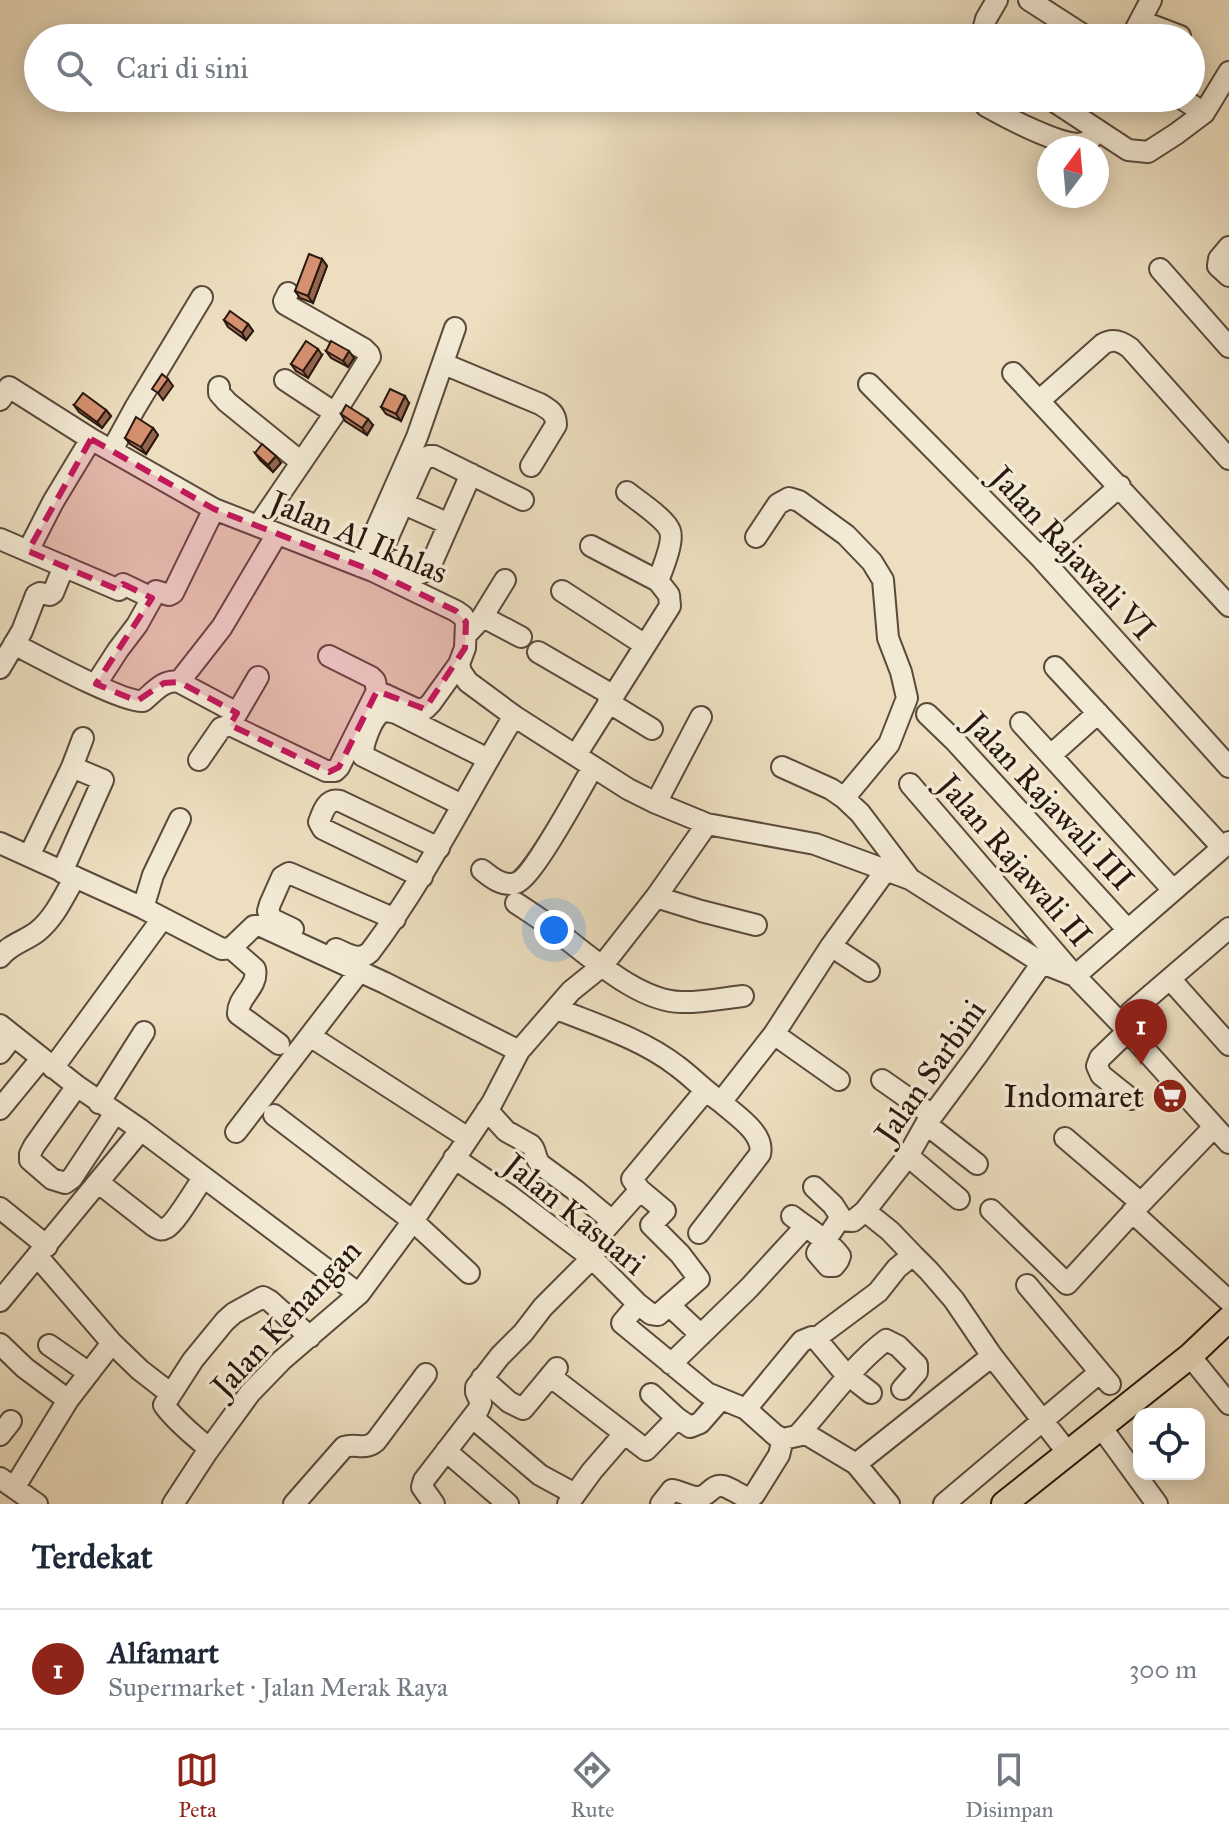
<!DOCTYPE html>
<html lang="id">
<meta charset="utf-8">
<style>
:root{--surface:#fff;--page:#f6f6f7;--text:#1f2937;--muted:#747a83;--line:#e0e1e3;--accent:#8f2418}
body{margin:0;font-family:"IM FELL Great Primer",serif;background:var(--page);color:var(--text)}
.controls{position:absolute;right:24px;bottom:24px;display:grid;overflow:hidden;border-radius:16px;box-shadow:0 4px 20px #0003}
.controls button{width:72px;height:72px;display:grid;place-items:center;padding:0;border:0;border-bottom:2px solid var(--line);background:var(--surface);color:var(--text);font:40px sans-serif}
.compass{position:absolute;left:1037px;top:136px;width:72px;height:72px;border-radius:50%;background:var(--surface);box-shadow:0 4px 20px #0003;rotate:16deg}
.you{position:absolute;left:554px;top:930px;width:28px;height:28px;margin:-20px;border:6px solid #fff;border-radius:50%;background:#1a73e8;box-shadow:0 0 0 12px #1a73e833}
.badge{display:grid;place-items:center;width:52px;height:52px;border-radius:50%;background:var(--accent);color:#fff;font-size:26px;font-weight:700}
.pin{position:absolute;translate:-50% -66px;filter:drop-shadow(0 2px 4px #0008)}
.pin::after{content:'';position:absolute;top:42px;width:28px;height:24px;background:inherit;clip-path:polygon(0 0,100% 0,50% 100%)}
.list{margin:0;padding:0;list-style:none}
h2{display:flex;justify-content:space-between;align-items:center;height:104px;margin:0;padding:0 32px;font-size:34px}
h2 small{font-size:26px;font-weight:400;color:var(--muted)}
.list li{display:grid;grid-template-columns:52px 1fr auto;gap:24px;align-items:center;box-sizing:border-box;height:120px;padding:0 32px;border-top:2px solid var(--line)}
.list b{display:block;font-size:30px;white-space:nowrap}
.list p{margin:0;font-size:26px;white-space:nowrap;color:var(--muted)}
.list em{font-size:26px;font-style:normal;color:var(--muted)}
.icon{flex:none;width:44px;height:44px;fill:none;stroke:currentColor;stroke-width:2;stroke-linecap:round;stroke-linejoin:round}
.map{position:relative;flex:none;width:1229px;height:1504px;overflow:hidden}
.search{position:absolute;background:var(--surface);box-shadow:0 4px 20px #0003;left:24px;right:24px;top:24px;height:88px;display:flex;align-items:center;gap:20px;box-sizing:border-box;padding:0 28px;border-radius:44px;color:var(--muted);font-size:30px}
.sheet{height:224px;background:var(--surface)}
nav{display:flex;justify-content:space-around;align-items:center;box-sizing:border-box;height:112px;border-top:2px solid var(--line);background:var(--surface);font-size:22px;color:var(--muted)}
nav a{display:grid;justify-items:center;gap:4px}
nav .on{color:var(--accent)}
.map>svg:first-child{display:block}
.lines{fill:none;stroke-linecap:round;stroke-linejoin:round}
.minor-casing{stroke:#5a4a3c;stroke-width:24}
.major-casing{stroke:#2a1810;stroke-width:28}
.minor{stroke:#f3ead5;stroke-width:20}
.major{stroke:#ecdebf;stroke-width:24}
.wall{fill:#b67c5f;stroke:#2a1810;stroke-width:2}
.shaded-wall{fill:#94654e;stroke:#2a1810;stroke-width:2}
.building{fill:#d4906f;stroke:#2a1810;stroke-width:2}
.marked{fill:#c2185b;fill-opacity:0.2;stroke:#c2185b;stroke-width:6;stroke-dasharray:16 10;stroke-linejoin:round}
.labels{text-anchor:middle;stroke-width:7;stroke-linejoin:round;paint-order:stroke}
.street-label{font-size:32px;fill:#2a1810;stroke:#f3ead5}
.poi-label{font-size:32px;fill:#2a1810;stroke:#f3ead5;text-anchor:end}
</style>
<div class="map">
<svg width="1229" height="1504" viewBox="0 0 1229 1504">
<rect width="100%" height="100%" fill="#ecdebf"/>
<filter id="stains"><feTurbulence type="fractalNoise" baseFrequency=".0025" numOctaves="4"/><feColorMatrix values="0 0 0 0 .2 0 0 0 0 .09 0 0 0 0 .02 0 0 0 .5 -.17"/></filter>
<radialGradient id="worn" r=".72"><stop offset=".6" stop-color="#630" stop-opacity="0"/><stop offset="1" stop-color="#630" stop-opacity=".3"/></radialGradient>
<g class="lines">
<g class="minor-casing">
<path id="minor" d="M1029,0l59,38
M1141,21l39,15
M981,38l5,-19 11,-19
M1131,38l20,-38
M1049,98l79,52 20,2 28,-18 28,-21 25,-41
M1181,98l23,15
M986,106c18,10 79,43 97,37 7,-1 11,-8 14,-13
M1229,247l-10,12 -1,7 11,10
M1160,269l69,78
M444,364l96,40c10,6 16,9 16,21l-25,41
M1013,373l216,233
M285,380l50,33
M869,384l171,173 189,210
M219,387v6l8,9 74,60
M0,400l9,-13 82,52 123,70 159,62 83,40 7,5 3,6 -1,26 -6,16 2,8 7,10 46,34 114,73 28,14 51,21 108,20 95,35
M1040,400l63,-56c10,-6 18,-3 27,4l99,111
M112,450l23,-42 67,-111
M402,503l47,21
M258,526l77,-113 35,-56 -1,-3 -5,-5 -79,-45 -1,-3 4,-8
M756,537l22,-33 11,-6 10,3 47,34 26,27 11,18 5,58 13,34 6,26 -18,46 -45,54
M0,539l119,51 4,-6 29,14
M591,546l67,35
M28,551l25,-49 38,-63
M380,557l37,16h4l8,-4 42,-95
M1040,557l80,-71
M360,566l57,-129 38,-109
M373,571l47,-106 3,-5 6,-4h5l89,44
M562,591l83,54
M483,617l38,20
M466,635l15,-16 24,-39
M14,644c23,12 109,59 129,57 12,-10 21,-22 36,-19l43,-55 55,-93
M538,652l74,43
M329,656l42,21 4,4 2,10
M1055,667l167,180
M0,668l22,-37 14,-36 4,-2 10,2 3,-2 11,-27
M179,682l58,31
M96,684l22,-34 19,-25 19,-34 13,4 4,-2 41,-84
M377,691l39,18h9l6,-6 28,-39
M608,702l44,27
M927,714l27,26 174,190
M1021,723l152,167
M230,725l28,-48
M576,755l94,-149 -1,-11 -11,-14c4,-11 16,-39 12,-50 -4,-12 -32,-30 -43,-39
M1051,755l47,-42
M199,760l22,-32 9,-3 96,46h9l4,-4 38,-76
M782,767l49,22 13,9 16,15 50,66 132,84 33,13 53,55 101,112
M910,784l165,192 154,-134
M656,803l45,-86
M462,805l-99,-49c-1,-11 9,-39 19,-44 5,-2 9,0 14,1l92,46
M0,843l143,65 79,41 9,-1 23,-22h7l124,57 134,68
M29,856l43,-89 11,-29
M482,870c10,8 21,17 34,13 16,-4 66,-97 77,-116
M62,872l41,-92 -31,-13
M422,877l-99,-48 -4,-7c4,-11 8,-24 21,-21l99,47
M656,897l45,14 55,14
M516,903c12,8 25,16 36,25 35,25 84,73 129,74 20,1 42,-4 62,-6
M143,908l10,-33 27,-56
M293,929l-21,-10 -4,-8 2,-7 12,-27 7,-4 106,46
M831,946l38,25
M231,948l24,21c4,18 -18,28 -17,45l41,30
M336,949c12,5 23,13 34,3 56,-74 96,-157 144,-236
M0,957c11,-14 26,-16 38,-26 17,-14 26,-35 37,-54
M1170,979l59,66
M557,1009c40,16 85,30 120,57 15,11 28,25 44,36l53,-68 57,-88 55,-76
M1121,1024l10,-12 98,-84
M0,1025l77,61 64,44 218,164
M1128,1031l-28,27 -3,8 4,9 30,24
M774,1034l65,46
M310,1036l158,102
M0,1053l13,-17
M53,1068l109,-149
M882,1080l50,35
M77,1086l-43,60 -4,8v6l22,19 13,4 7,-5 43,-65
M99,1103l45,-71
M0,1109l41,-50
M487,1110l19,21 25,14c6,6 3,13 10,20l34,25 37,31
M274,1115l139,106 56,52
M926,1124l51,40
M236,1132l123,-160
M1065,1138l76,65
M908,1156l51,43
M454,1158l56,38 82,62 46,46 -16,19 85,70 39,16 29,26 8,4 23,-5 50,30 33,40
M99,1183l55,43c5,3 7,5 12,2 9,-4 30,-40 37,-50
M814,1187l19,18 9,14
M0,1208l47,38
M991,1210l76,74 74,-81 73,-76
M865,1211l43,-55 18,-32 52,-70 64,-91
M1132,1212l97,89
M792,1216c15,12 36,24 48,40l-2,5 -4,5h-6l-11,-13 22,-33 14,1 12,-10 25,20 23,24
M699,1233l61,-79c5,-21 -25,-39 -39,-52
M584,1253l56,-63
M1027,1285l83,99
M0,1301l141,-171
M638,1304l13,10 7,1 41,-36 -19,-25 -29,-29 14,-14 -25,-21 -8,-11 73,-88
M669,1305l32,30
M817,1340l26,31 28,22
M112,1343l28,27 31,24
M0,1344l25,24 43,32
M49,1345l40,28
M1190,1356l39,48
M671,1364l78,-76 56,-61
M550,1376l96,74 31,-32
M482,1378l27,24 14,7 34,-41
M651,1394l26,24 13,9 10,-4 21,-24
M746,1409l56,-68 10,-4 5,3 6,-7 55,-41 19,-24 16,-13 16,16 25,29 38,56 76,97
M473,1418l67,57 35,19
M1101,1427l56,77
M0,1435l11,-14
M798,1435c28,-31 55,-70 88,-95l12,6 19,19v7l-15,17
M209,1449c-15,-14 -33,-27 -45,-44l29,-45 32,-39 9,-8 29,-16 7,4 40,36
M446,1451l62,53
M856,1464l136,-108
M0,1478l37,26
M14,1488l54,-88 44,-57 -74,-86
M173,1504l34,-52 43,-59 32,-33 77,-66 54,-73 79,-118 27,-52 52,-60 31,-25 54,-69 51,-73
M294,1504l50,-57c12,-4 21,4 32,-6l50,-67
M434,1504l-12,-17 2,-7 54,-70 3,-7 -5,-11v-5l24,-31 23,-23 20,-26 49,-49
M568,1504l24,-33 32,-37
M661,1504l11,-14c8,1 19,8 27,7 10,-1 13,-13 24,-11 8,2 16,9 25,12l6,-3 25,-40 4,-16
M944,1504l156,-132"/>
</g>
<g class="major-casing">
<path id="major" d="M1004,1504l186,-148 39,-37"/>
</g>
<use href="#minor" class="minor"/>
<use href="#major" class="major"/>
</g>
<path class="wall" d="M322,259l5,7 -14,37 -13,-5 -5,-7z
M224,320l24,4 5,7 -7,9 -18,-13z
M326,351l28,7 -6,9 -17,-9z
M322,355l-14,23 -12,-7 -5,-7z
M409,403l-8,18 -15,-7 -5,-7z
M74,405l32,5 5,6 -9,12 -23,-16z
M341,414l32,11 -6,10 -22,-14z
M153,428l5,7 -12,19 -16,-10 -5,-6z
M255,453l26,10 -8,9 -13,-12z"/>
<path class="shaded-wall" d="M322,259l5,7 -14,37 -5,-7z
M248,324l5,7 -7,9 -4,-7z
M318,349l4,6 -14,23 -5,-7z
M349,351l5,7 -6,9 -5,-6z
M168,379l5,7 -10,14 -5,-7z
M405,396l4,7 -8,18 -5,-7z
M106,410l5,6 -9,12 -5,-6z
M368,419l5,6 -6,10 -5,-7z
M153,428l5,7 -12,19 -5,-7z
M276,456l5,7 -8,9 -5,-7z"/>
<path class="building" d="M309,254l13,5 -14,37 -13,-5z
M230,311l18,13 -6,9 -18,-13z
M306,341l12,8 -15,22 -12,-7z
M331,341l18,10 -6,10 -17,-10z
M162,374l6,5 -10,14 -6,-4z
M390,389l15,7 -9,18 -15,-7z
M83,393l23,17 -9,12 -23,-17z
M346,405l22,14 -6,9 -21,-14z
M136,417l17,11 -12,19 -16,-9z
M262,444l14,12 -8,9 -13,-12z"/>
<path class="marked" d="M91,439l123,70 159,62 83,40 10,11 -1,26 -40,61 -48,-18 -38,76 -10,5 -99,-47 7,-12 -58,-31 -15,1 -27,18 -41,-17 56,-86 -29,-14 -4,6 -91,-39z"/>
<defs>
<g id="supermarket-disc" transform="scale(1.8)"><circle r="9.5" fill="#8f2418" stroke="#f3ead5"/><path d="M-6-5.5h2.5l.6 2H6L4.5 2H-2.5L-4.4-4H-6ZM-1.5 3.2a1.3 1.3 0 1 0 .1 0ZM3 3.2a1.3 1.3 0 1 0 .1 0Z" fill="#fff"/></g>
</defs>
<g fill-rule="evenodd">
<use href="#supermarket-disc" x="1170" y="1096"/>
</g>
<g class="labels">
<g class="street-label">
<text transform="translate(359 537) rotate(23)" y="11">Jalan Al Ikhlas</text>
<text transform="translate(1073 553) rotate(47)" y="11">Jalan Rajawali VI</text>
<text transform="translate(1050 801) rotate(47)" y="11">Jalan Rajawali III</text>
<text transform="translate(1015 860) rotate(49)" y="11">Jalan Rajawali II</text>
<text transform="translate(930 1071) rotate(-55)" y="11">Jalan Sarbini</text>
<text transform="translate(575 1214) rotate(39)" y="11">Jalan Kasuari</text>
<text transform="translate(286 1318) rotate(-47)" y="11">Jalan Kenangan</text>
</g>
<g class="poi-label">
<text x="1144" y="1107">Indomaret</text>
</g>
</g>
<rect width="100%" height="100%" filter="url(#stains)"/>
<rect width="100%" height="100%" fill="url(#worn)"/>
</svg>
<div class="controls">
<button><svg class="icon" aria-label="locate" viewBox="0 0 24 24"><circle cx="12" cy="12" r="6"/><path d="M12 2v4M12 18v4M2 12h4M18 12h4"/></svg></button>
</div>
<svg class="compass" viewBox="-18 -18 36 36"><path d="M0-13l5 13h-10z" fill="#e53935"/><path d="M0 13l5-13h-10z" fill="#747a83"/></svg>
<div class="you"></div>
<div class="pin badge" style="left:1141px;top:1065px">1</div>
<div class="search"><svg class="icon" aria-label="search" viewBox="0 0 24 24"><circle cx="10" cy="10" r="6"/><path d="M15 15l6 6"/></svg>Cari di sini</div>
</div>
<section class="sheet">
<h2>Terdekat<small></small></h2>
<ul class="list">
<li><span class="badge">1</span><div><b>Alfamart</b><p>Supermarket · Jalan Merak Raya</p></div><em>300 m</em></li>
</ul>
</section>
<nav>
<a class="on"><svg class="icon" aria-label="map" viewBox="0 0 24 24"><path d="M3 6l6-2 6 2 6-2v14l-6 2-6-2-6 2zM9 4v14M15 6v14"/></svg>Peta</a>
<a><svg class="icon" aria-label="directions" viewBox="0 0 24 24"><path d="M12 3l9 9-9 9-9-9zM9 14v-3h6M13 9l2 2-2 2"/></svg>Rute</a>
<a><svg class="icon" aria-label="saved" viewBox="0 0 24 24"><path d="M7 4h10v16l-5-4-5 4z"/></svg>Disimpan</a>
</nav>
